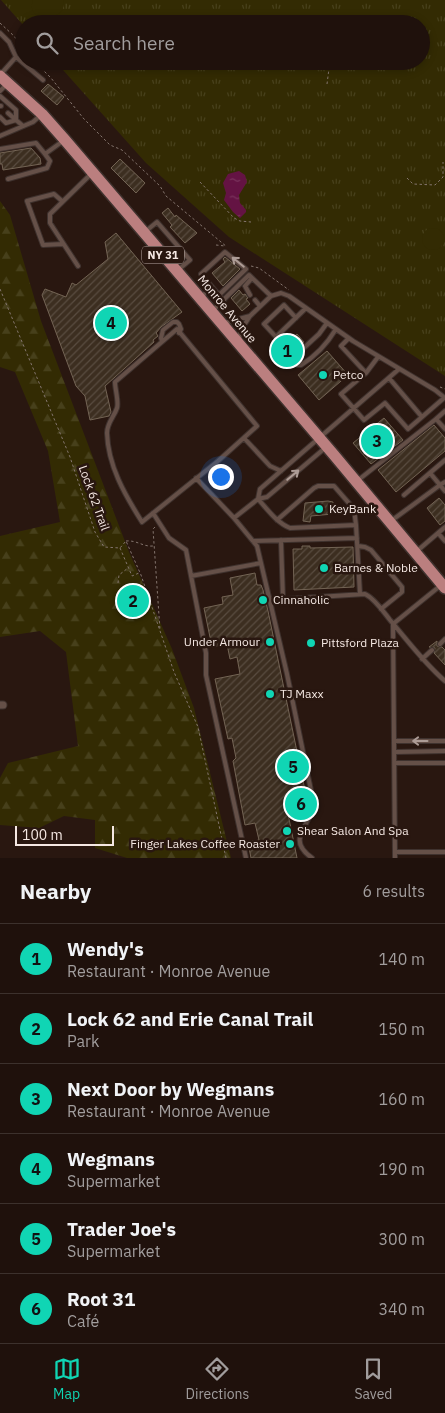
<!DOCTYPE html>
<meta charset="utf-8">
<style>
:root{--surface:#1f110c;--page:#271a15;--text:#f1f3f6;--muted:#a19d9d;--line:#3c312d;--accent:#10d5b4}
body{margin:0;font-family:"IBM Plex Sans",sans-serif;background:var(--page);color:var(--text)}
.scale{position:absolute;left:15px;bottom:12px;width:99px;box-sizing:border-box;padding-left:5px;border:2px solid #f5e8e3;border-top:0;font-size:14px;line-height:18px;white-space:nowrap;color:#f5e8e3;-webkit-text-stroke:4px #291710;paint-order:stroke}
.you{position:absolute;left:220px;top:476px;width:18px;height:18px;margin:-12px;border:4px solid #fff;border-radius:50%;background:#1a73e8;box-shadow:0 0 0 8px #1a73e833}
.badge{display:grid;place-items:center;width:32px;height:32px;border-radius:50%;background:var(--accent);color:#111;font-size:16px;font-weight:700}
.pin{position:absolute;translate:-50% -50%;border:2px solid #fff;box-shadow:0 1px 5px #0006}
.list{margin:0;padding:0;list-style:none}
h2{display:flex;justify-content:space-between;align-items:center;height:65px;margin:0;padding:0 20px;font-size:21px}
h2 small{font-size:16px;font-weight:400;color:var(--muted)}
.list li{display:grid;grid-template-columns:32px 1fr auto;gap:15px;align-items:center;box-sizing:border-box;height:70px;padding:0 20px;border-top:1px solid var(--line)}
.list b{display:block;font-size:19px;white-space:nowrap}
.list p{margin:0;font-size:16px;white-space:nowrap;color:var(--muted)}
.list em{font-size:16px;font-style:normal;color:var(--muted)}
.icon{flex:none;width:28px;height:28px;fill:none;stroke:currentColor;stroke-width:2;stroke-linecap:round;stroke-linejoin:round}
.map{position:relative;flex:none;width:445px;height:858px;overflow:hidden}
.search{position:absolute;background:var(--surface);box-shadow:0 2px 8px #0003;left:15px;right:15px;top:15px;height:55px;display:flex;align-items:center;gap:12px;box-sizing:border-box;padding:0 18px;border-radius:28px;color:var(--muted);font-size:19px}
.sheet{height:485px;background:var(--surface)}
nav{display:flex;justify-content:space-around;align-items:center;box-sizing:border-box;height:70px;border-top:1px solid var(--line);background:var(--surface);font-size:14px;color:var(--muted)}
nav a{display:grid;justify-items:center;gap:2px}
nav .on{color:var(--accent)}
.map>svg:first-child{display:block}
.grass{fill:url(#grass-tufts)}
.forest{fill:url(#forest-firs)}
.garden{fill:#332b03}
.water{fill:url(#water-ripples)}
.building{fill:url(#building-hatch);stroke:#736454}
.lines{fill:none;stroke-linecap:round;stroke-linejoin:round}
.lane-casing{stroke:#3f322e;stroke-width:6}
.street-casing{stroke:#3f322e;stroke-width:9}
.primary-casing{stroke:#3f322e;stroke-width:14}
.path{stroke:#84756e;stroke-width:1;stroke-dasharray:2.5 2.5;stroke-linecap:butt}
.lane{stroke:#655048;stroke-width:4}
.street{stroke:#655048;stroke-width:7}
.primary{stroke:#bb7f7f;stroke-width:11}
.oneway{stroke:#ad9c96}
.poi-dot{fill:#10d5b4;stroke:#291710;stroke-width:2}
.labels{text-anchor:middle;stroke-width:5;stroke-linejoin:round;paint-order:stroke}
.shield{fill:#291710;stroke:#b8a9a4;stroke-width:1}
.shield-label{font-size:11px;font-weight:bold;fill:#f5e8e3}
.street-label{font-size:12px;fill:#f5e8e3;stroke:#291710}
.poi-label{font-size:12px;fill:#f5e8e3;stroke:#291710;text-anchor:start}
</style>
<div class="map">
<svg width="445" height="858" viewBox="0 0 445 858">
<defs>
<pattern id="grass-tufts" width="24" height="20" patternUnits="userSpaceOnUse" patternTransform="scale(1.25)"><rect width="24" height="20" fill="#332b03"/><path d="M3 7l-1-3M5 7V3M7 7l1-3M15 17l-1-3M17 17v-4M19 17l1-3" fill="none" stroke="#47401b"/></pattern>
<pattern id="forest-firs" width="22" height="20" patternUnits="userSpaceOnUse" patternTransform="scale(1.25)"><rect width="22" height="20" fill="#332b03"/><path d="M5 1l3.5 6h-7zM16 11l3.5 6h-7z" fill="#47401b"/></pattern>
<pattern id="water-ripples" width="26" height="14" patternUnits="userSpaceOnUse" patternTransform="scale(1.25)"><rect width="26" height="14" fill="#641343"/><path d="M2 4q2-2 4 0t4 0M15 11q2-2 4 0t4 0" fill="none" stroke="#7b355e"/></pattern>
<pattern id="building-hatch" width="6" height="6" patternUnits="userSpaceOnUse" patternTransform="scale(1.25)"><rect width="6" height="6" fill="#3c2e20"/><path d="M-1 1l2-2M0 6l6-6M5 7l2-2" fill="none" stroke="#594c40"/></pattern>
</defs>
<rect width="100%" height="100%" fill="#291710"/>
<path class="grass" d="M1,0h444v376l-216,-139 -83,-74 -91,-102h366v-37h-397v2z"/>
<path class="forest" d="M0,201l10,14 31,106 88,231 43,97 22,59 37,150h-104l-32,-10v-28l-31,-4 -25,12 -39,-3v-47l8,-15 70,-17 -12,-94 -26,-21 -40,6v-101l60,-14 -12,-71 -33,-79 -15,-5z"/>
<path class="garden" d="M33,0h30c7,21 -39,26 -30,0z
M422 239a11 11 0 1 1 22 0a11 11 0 1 1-22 0Z"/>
<path class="water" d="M239,171l6,4 2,7 -8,13 1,8 6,7v2l-6,6 -7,-6 -9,-12 2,-7 -3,-10 5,-9z"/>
<path class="building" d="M48,84l16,13 -7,8 -16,-14z
M31,148l9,10 1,6 -38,6 -1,-6h-2v-11z
M120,159l25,24 -9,10 -25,-25z
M168,208l7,9 1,-2 21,18 -12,10 -15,-16 2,-2 -10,-12z
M116,233l66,79 -21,15 -5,6 2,3 -5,4 1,2 -49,44 6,26 -2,4 -19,4 -5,-24 -9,-10 -34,-91 3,-6 21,8 6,-14 4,2 32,-26 -3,-17z
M225,257l15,12 -17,17 -11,-13 13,-11 -2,-3z
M239,290l4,5 2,-1 3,4 -2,1 4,5 -8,7 -11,-13z
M297,334l7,8 -13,13 -1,3 2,3 -5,4 -15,-18 5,-4 4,4z
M327,351l21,24 -29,25 -21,-25z
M384,418l19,22 -32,24 -18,-21z
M434,425l11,13v13l-49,41 -18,-22z
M439,498l6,7v16l-5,4 -13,-17z
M328,501l5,1v12l-22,2 -1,6 -7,-1 2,-18z
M302,546h8v2l43,-1 1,40 -60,3 -1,-41h9z
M255,573l2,12h4l2,5 5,21 40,194 -21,4 10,49h-46l-3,-16 11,-2 -4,-17 -10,2 -12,-64 3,-3 -4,-20 -4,1 -13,-60 25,-5 -3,-17 -7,2 -3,-15 -15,3 -8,-39 19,-4 -1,-7 11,-2 -3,-17z
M437,641v5l5,1 3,3v15l-11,-12 1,-5 -6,-1z"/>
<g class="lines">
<g class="lane-casing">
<path id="lane" d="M0,33l9,9 7,15 -16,18
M16,57l27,23
M0,91l7,-7
M0,96l16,14v10l-8,-7
M0,106h1
M0,117l6,6 10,-3 7,6
M0,136l33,-14 9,-8
M0,149l36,-6 9,11 18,-13
M8,179l39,-11 3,-7 -5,-7
M62,201l-8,-7 -27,7 16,44 20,-1
M146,231l11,-9 33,38 -12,10
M78,266l-28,-43v-9l41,-40
M212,287l-11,-13 24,-22 21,17 -27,26
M250,295l-5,-9 7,-8
M271,296l10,-3 8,3 64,45 82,49 10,8
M201,297l11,-10 12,14
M255,300l5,6
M212,311l37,-36 22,21 -21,20
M296,318l-12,-13 -20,19 12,13 30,-29
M224,323l26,-7 -9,14 -2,10
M327,323l-8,11 -25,23 3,8h4c15,-9 26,-21 35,-36
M177,329l80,97 -39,35 -76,61c-17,-27 -34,-56 -35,-89 0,-10 7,-16 10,-25 2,-6 -2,-19 -2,-26z
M349,338l-8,8 25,27 -25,21 23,26 21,-17 23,26 36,-31
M162,341l-1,-3 2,-8 10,-8h4l2,2 2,5 -2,4
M366,373l12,-16
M389,378l33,39
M436,419l9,-8
M244,438l26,28 11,5
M430,473l10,12 5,-3
M196,478l38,40 23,28 30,128 27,131c-4,21 -29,34 -2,53
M357,481l79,-62 9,10
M404,495l41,-35
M258,499c10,11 19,24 32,29l66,-3 -2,-16 -20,-23h-16l-4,2 -37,32
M258,499l2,-10 139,-120
M153,513l16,25 17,12 20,103v22l40,183
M234,518l24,-19 9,-2 58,-49
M391,521l49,-36 5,6
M356,525l4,69
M438,533l7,8
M281,540l2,59
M253,541l104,-3
M358,546l7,1 6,3 31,37v5l-21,17
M417,551l28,-24
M191,576l70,-13
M270,600l95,-6c10,5 18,17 25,26 18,21 34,43 55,61
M393,624l2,234
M393,624l47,-38
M440,644l5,-5
M422,659l10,-9
M395,741h50
M395,752l50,-1
M395,763h50
M395,852h50"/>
</g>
<g class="street-casing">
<path id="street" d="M0,705h3"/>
</g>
<g class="primary-casing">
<path id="primary" d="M0,76l42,38 23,26 269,315 111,133"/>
</g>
<path class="path" d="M0,23l14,13 10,14
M34,61l17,17 33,41 26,26 12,5 38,36 6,10 61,51
M327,84l3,-23
M407,178l6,6 22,1 8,-8v-15
M200,182l34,36 6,3 11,1
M216,245l9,1
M251,266l8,2 30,22
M0,289l70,168 25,75 9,15 16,1 6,-7 15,34 33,97 24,55 28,131
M440,387l5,2
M155,527l-2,2 7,101
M126,541c11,-1 17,6 27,5
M120,548l12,28 7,-3
M118,583l1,-8 9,-7"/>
<use href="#lane" class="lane"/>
<use href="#street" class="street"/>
<use href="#primary" class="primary"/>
</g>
<defs><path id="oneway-shaft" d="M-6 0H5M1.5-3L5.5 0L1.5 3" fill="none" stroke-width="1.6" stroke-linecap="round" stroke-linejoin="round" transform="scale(1.25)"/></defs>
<g class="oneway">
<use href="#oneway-shaft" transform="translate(238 262) rotate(-141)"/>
<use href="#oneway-shaft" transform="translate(293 475) rotate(-40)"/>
<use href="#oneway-shaft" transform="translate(420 741) rotate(180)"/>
</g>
<g class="poi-dot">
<circle cx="323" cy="375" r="5"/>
<circle cx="319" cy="509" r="5"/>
<circle cx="324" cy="568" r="5"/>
<circle cx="263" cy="600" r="5"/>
<circle cx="270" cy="642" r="5"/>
<circle cx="311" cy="643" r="5"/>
<circle cx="270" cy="694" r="5"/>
<circle cx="287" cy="831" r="5"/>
<circle cx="290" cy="844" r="5"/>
</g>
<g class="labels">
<rect class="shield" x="142" y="246.5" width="42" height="17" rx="4"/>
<g class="shield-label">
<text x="163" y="259">NY 31</text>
</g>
<g class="street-label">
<text transform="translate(227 309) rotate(50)" y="4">Monroe Avenue</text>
<text transform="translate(94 498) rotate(70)" y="4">Lock 62 Trail</text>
</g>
<g class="poi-label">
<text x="333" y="379">Petco</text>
<text x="329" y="513">KeyBank</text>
<text x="334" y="572">Barnes &amp; Noble</text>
<text x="273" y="604">Cinnaholic</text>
<text x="260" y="646" text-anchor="end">Under Armour</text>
<text x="321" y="647">Pittsford Plaza</text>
<text x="280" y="698">TJ Maxx</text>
<text x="297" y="835">Shear Salon And Spa</text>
<text x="280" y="848" text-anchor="end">Finger Lakes Coffee Roaster</text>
</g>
</g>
</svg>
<div class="scale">100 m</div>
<div class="you"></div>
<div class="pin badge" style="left:287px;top:351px">1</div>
<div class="pin badge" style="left:133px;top:601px">2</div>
<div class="pin badge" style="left:377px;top:441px">3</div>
<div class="pin badge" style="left:111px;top:323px">4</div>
<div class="pin badge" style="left:293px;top:767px">5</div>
<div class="pin badge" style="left:301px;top:804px">6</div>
<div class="search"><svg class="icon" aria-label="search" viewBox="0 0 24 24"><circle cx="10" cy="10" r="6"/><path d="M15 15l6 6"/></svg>Search here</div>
</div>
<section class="sheet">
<h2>Nearby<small>6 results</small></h2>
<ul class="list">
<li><span class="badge">1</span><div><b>Wendy's</b><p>Restaurant · Monroe Avenue</p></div><em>140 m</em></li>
<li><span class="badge">2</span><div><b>Lock 62 and Erie Canal Trail</b><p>Park</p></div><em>150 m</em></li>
<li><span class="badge">3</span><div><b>Next Door by Wegmans</b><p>Restaurant · Monroe Avenue</p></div><em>160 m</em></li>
<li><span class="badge">4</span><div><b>Wegmans</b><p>Supermarket</p></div><em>190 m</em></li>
<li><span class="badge">5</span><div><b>Trader Joe's</b><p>Supermarket</p></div><em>300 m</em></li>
<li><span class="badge">6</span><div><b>Root 31</b><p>Café</p></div><em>340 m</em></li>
</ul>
</section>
<nav>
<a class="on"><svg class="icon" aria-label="map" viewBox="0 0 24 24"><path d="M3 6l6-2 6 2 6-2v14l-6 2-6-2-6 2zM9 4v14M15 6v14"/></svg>Map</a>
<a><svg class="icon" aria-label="directions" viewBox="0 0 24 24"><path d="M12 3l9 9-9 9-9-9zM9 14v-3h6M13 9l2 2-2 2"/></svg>Directions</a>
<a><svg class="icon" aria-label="saved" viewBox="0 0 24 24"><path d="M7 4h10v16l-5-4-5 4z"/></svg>Saved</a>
</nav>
